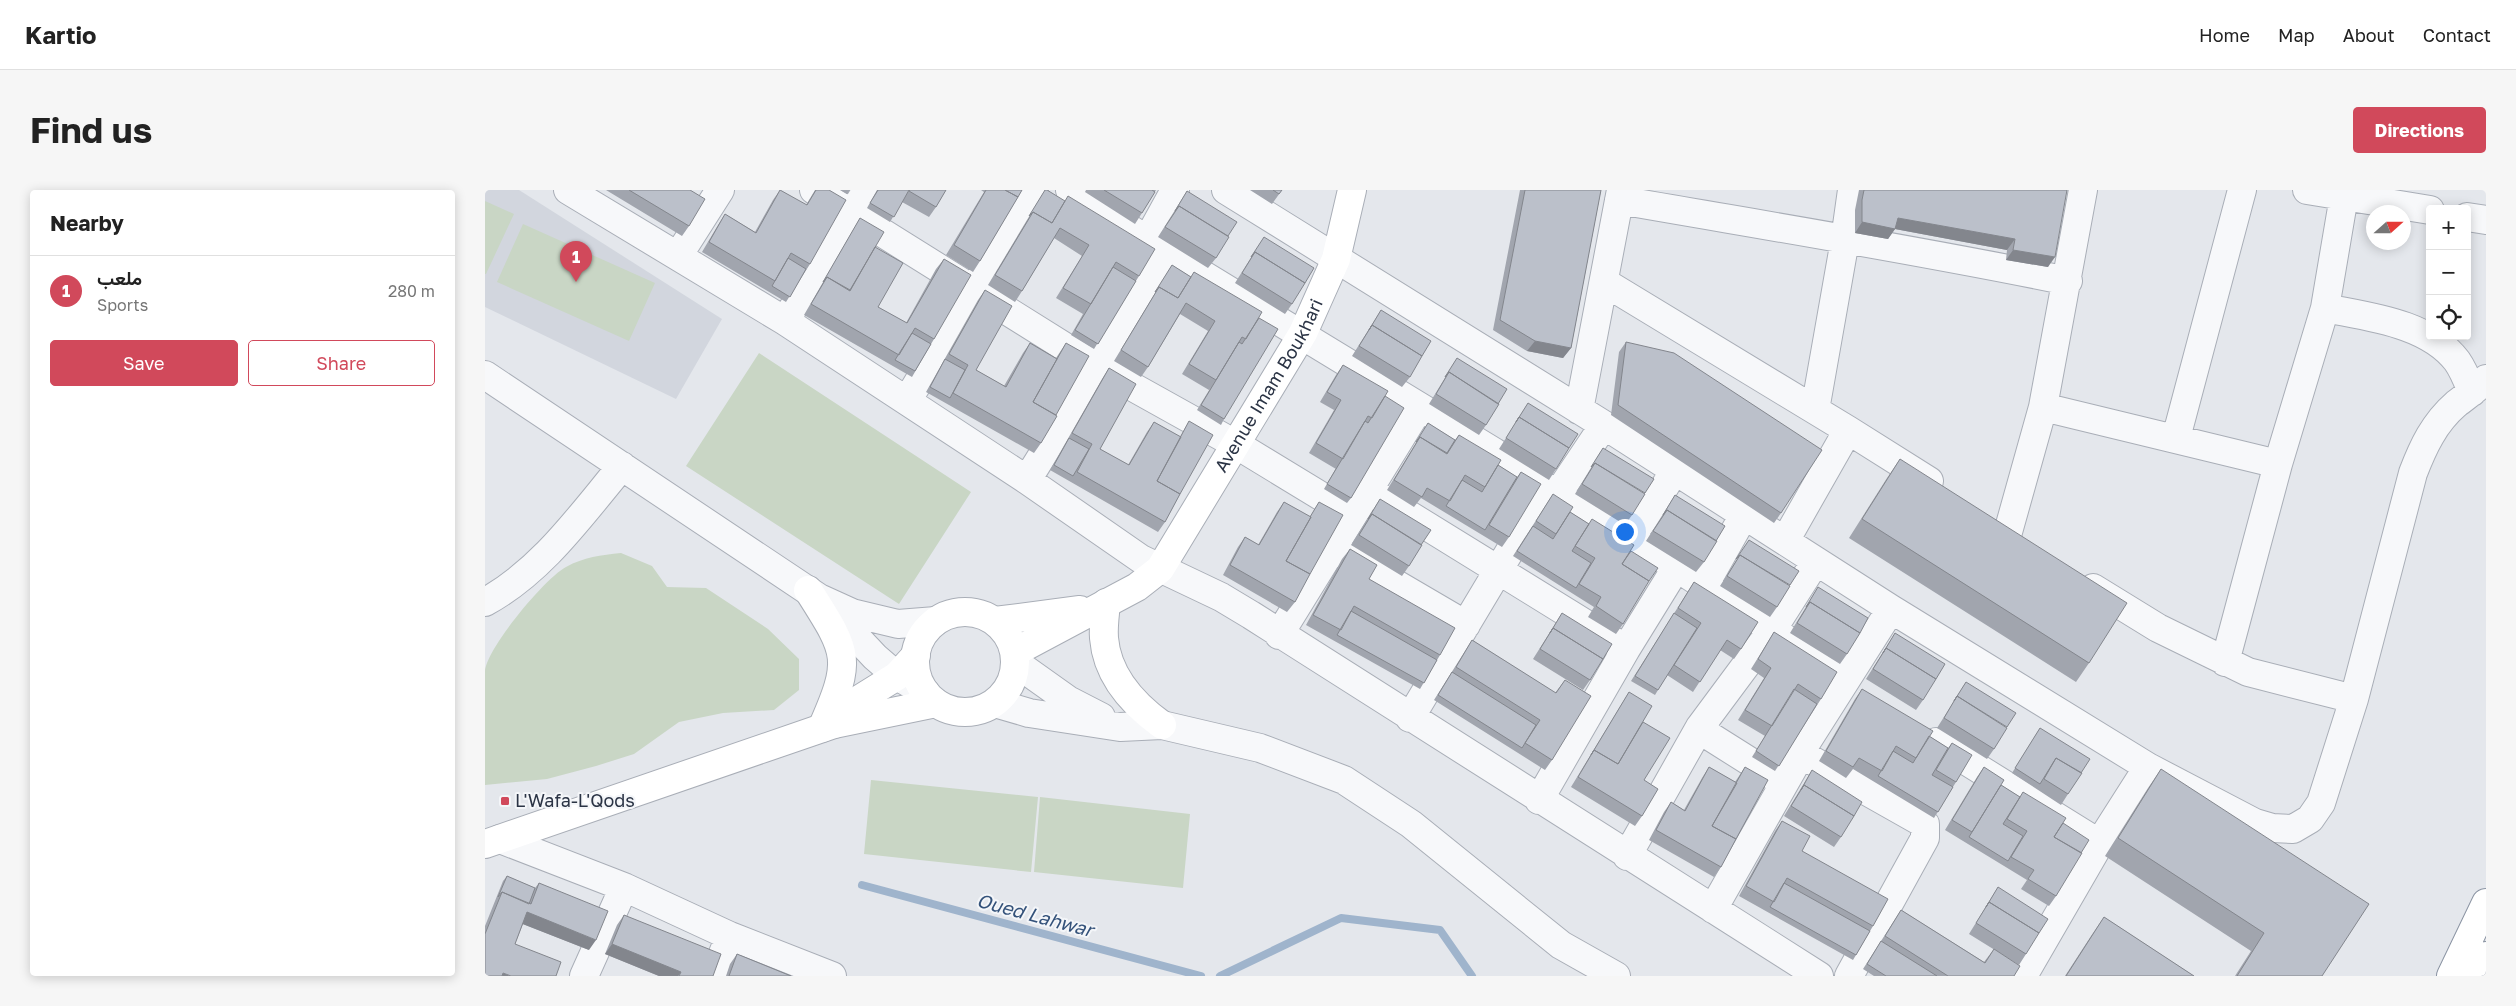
<!DOCTYPE html>
<meta charset="utf-8">
<style>
:root{--surface:#fff;--page:#f6f6f6;--text:#222;--muted:#767676;--line:#e0e0e0;--accent:#d1495b}
body{margin:0;font-family:"Golos Text",Vazirmatn,sans-serif;background:var(--page);color:var(--text)}
.controls{position:absolute;right:15px;top:15px;display:grid;overflow:hidden;border-radius:5px;box-shadow:0 2px 12px #0003}
.controls button{width:45px;height:45px;display:grid;place-items:center;padding:0;border:0;border-bottom:1px solid var(--line);background:var(--surface);color:var(--text);font:25px sans-serif}
.compass{position:absolute;left:1881px;top:15px;width:45px;height:45px;border-radius:50%;background:var(--surface);box-shadow:0 2px 12px #0003;rotate:69deg}
.you{position:absolute;left:1139px;top:341px;width:18px;height:18px;margin:-12px;border:4px solid #fff;border-radius:50%;background:#1a73e8;box-shadow:0 0 0 8px #1a73e833}
.badge{display:grid;place-items:center;width:32px;height:32px;border-radius:50%;background:var(--accent);color:#fff;font-size:16px;font-weight:700}
.pin{position:absolute;translate:-50% -41px;filter:drop-shadow(0 1px 2px #0008)}
.pin::after{content:'';position:absolute;top:26px;width:18px;height:15px;background:inherit;clip-path:polygon(0 0,100% 0,50% 100%)}
.list{margin:0;padding:0;list-style:none}
h2{display:flex;justify-content:space-between;align-items:center;height:65px;margin:0;padding:0 20px;font-size:21px}
h2 small{font-size:16px;font-weight:400;color:var(--muted)}
.list li{display:grid;grid-template-columns:32px 1fr auto;gap:15px;align-items:center;box-sizing:border-box;height:70px;padding:0 20px;border-top:1px solid var(--line)}
.list b{display:block;font-size:19px;white-space:nowrap}
.list p{margin:0;font-size:16px;white-space:nowrap;color:var(--muted)}
.list em{font-size:16px;font-style:normal;color:var(--muted)}
.actions{display:flex;gap:10px;padding:15px 20px}
.actions a{flex:1;padding:11px 0;border:1px solid var(--accent);border-radius:5px;text-align:center;font-size:18px;color:var(--accent)}
.actions .main{background:var(--accent);color:#fff}
.icon{flex:none;width:28px;height:28px;fill:none;stroke:currentColor;stroke-width:2;stroke-linecap:round;stroke-linejoin:round}
.map{position:relative;flex:none;width:2001px;height:786px;overflow:hidden;border-radius:5px}
header{display:flex;align-items:center;gap:30px;box-sizing:border-box;height:70px;padding:0 25px;background:var(--surface);border-bottom:1px solid var(--line)}
header strong{font-size:24px}
nav{display:flex;gap:28px;margin-inline-start:auto;font-size:18px}
.intro{display:flex;align-items:center;justify-content:space-between;box-sizing:border-box;height:120px;padding:0 30px}
h1{margin:0;font-size:35px}
.button{padding:12px 22px;border-radius:5px;background:var(--accent);color:#fff;font-size:18px;font-weight:700}
main{display:flex;gap:30px;padding:0 30px}
aside{flex:1;background:var(--surface);border-radius:5px;box-shadow:0 2px 12px #0003}
.map>svg:first-child{display:block}
.built{fill:#d2d6de}
.green{fill:#c9d6c5}
.lines{fill:none;stroke-linecap:round;stroke-linejoin:round}
.stream{stroke:#9fb4cc;stroke-width:8}
.street-casing{stroke:#a9aeb7;stroke-width:30}
.secondary-casing{stroke:#a9aeb7;stroke-width:30}
.highway-casing{stroke:#8b94a3;stroke-width:30}
.street{stroke:#f7f8fa;stroke-width:28}
.secondary{stroke:#fff;stroke-width:28}
.highway{stroke:#fff;stroke-width:28}
.wall{fill:#a1a5ae}
.shaded-wall{fill:#83868d}
.building{fill:#bbc0ca;stroke:#83868d}
.poi-dot{fill:#d1495b;stroke:#f4f6f9;stroke-width:2}
.labels{text-anchor:middle;stroke-width:4;stroke-linejoin:round;paint-order:stroke}
.street-label{font-size:18px;fill:#2b3445;stroke:#f4f6f9}
.poi-label{font-size:18px;fill:#2b3445;stroke:#f4f6f9;text-anchor:start}
.water-label{font-size:19px;font-style:italic;fill:#34527a;stroke:#f4f6f9}
</style>
<header>
<strong>Kartio</strong>
<nav><a>Home</a><a>Map</a><a>About</a><a>Contact</a></nav>
</header>
<div class="intro"><h1>Find us</h1><a class="button">Directions</a></div>
<main>
<aside>
<h2>Nearby<small></small></h2>
<ul class="list">
<li><span class="badge">1</span><div><b>ملعب</b><p>Sports</p></div><em>280 m</em></li>
</ul>
<div class="actions"><a class="main">Save</a><a>Share</a></div>
</aside>
<div class="map">
<svg width="2001" height="786" viewBox="0 0 2001 786">
<rect width="100%" height="100%" fill="#e4e7ec"/>
<path class="built" d="M0,0h34l203,129 -46,80 -191,-92z"/>
<path class="green" d="M0,11l29,13 -28,60h-1z
M38,34l132,59 -26,58 -132,-59z
M274,163l212,139 -72,112 -213,-138z
M136,363l31,13 15,21 39,1 62,41 31,30v31l-25,20 -51,3 -44,9 -45,32 -38,12 -49,13 -62,6c0,-38 0,-77 0,-114 2,-23 60,-93 81,-104 18,-10 35,-12 55,-14z
M386,590l167,17 -7,75 -167,-18z
M555,607l150,17 -7,74 -149,-16z"/>
<g class="lines">
<path class="stream" d="M377,695l339,91
M735,786l121,-58 99,12 32,46"/>
<g class="street-casing">
<path id="street" d="M83,0l217,131 242,159 114,79 80,38 30,18 568,361
M329,0l283,177 140,78 115,70
M585,0l94,61 330,201 63,43 73,42 216,141
M741,0l378,235 287,184 257,158 107,56 17,5 21,1 17,-10 11,-16 33,-104 59,-226c10,-26 21,-50 43,-69 10,-8 21,-15 30,-25
M1822,0l123,20
M1134,10c149,26 300,50 449,81
M1982,27l19,3
M663,49l27,-49
M193,66l42,-66
M1119,92l244,148 81,51
M1840,118c44,9 103,15 132,53 7,10 11,21 15,31
M300,131l82,-131
M0,185l334,223 33,15 46,11 38,-3
M422,211l127,-211
M1558,217l235,57
M1094,220l42,-220
M1330,220l30,-170 7,-50
M1691,248l66,-248
M542,290l70,-113 67,-116
M882,299l259,160
M1072,305l47,-70
M1523,342l35,-125 40,-217
M1145,347l21,-27 23,-39
M1300,351l63,-111
M858,363l123,72
M1220,394l39,-69
M1608,398l65,40 90,44 106,27
M0,412c57,-31 96,-87 137,-136
M342,416l48,51 22,19 28,16
M794,445l140,-227
M1740,472l53,-198 47,-156 19,-112
M531,473l52,37 33,17
M510,513l34,10 91,14 42,-2 98,23 84,32 67,44 150,121 55,31
M925,528l137,-229
M1215,537l11,10 73,46
M1451,552l164,102
M1316,564l124,70v14l-76,138
M1054,610l87,-151 50,-81
M15,649l124,48 106,49 102,40
M1142,666l73,-129 72,-97 44,-69
M1228,719l88,-155 3,-8 87,-137
M99,786l40,-89
M229,786l16,-40
M1538,786l81,-140 44,-69"/>
</g>
<g class="secondary-casing">
<g id="secondary">
<path d="M323,400c40,63 45,68 14,138"/>
<path d="M621,413c-1,11 -3,24 -2,35 3,38 29,66 58,87"/>
<circle cx="480" cy="472" r="50"/>
<path d="M510,431l85,-11"/>
<path id="s1" d="M530,462l122,-65 23,-18 143,-236 33,-74 16,-69"/>
<path d="M349,534l26,-25 37,-23 19,-21"/>
<path d="M0,654l349,-120 102,-21"/>
</g>
</g>
<g class="highway-casing">
<path id="highway" d="M1966,786l35,-73
M1991,786l10,-20"/>
</g>
<use href="#street" class="street"/>
<use href="#secondary" class="secondary"/>
<use href="#highway" class="highway"/>
</g>
<path class="wall" d="M121,0h84l-1,36 -7,10z
M295,0l26,15 9,-15h14l-19,74 -24,38 -84,-50 16,-27 7,-11 30,18 18,-32z
M355,0h10l-3,4z
M392,0h69l-10,17 -7,10 -27,-15 -12,20 -23,-14z
M496,0h41l-42,71 -7,11 -27,-17 38,-63z
M560,0l20,12 3,-6 71,80 -45,73 -23,-14 12,-21 -27,-16 26,-42 -28,-18 -32,53 -7,11 -27,-17z
M601,0h70l-14,23 -7,11 -50,-32z
M765,0h32l-10,14z
M1035,0h81l-30,158 -8,10 -36,-7 -34,-21z
M1374,0h208l-19,77 -42,-7 1,-10 -112,-21 -7,10 -33,-6v-23z
M702,1l29,67 -8,10 -50,-31z
M375,28l12,33 6,56 28,16 30,-54 8,-10 -10,80 -22,38 -108,-62z
M779,47l28,67 -7,10 -50,-31z
M687,75l19,12 3,-5 65,46 -35,101 -3,6 -24,-15 14,-23 -2,3 -27,-16 26,-43 -28,-17 -32,53 -7,10 -27,-16z
M500,100l-9,80 28,16 19,-33 7,-10 26,15 10,-15 -25,100 -7,10 -108,-61 52,-92z
M896,120l29,67 -8,10 -50,-31z
M1141,152l155,171 -7,10 -163,-108 8,-63z
M972,168l29,67 -7,10 -50,-31z
M858,175l42,31 -34,102 -4,5 -23,-14 12,-21v1l-27,-16 25,-43 -14,-8 16,-27z
M624,178l-9,81 28,16 19,-33 7,-10 26,15 9,-16 -9,73 -15,28 -7,10 -108,-62 52,-91z
M1043,213l28,66 -7,11 -50,-31z
M943,233l27,17 4,-5 39,30 19,12 4,-5 -12,65 -7,10 -81,-49 -7,9 -27,-17z
M1118,258l29,67 -7,10 -50,-31z
M1415,269l189,204 -13,19 -227,-144 38,-60z
M1068,304l17,18 61,39 -8,73 -7,10 -28,-17 6,-10 -81,-51z
M1190,305l29,67 -8,10 -50,-31z
M895,309l29,67 -7,10 -51,-31z
M799,312l26,15 9,-15 -24,100 -8,10 -64,-37 15,-28 7,-10 13,8 19,-33z
M1264,350l28,67 -7,10 -50,-31z
M865,359l19,30 71,76 -20,34 -114,-64 36,-66z
M1209,392l47,67 -7,10 -14,-9 -27,42 -26,-17 -12,20 -24,-14z
M1333,397l29,67 -7,10 -50,-31z
M1077,423l28,67 -7,10 -50,-31z
M1289,442l47,67 -46,72 -23,-14 13,-21 -27,-16 26,-42 -13,-9z
M1410,443l28,67 -7,10 -50,-31z
M987,450l83,53 10,-13 -13,80 -7,10 -111,-70z
M1481,492l28,67 -7,10 -50,-31z
M1377,499l67,47 19,12 4,-5 4,39 -22,36 -81,-49 -7,9 -27,-17 36,-62z
M1144,502l10,36 5,52 -2,36 -7,10 -64,-39z
M1555,538l28,66 -7,11 -49,-32z
M1224,577l26,15 10,-15 -24,100 -7,10 -65,-37 15,-28 7,-10 13,8 18,-32z
M1499,577l17,18 19,12 3,-5 40,31 -7,73 -7,10 -28,-17 6,-9 -82,-50 32,-53z
M1676,579l161,207h-87l16,-25 -146,-95 43,-68z
M1327,580l29,67 -7,10 -50,-31z
M1297,631l20,30 71,75 -20,34 -114,-64 36,-65z
M22,686l28,12 4,-5 50,67 -66,-26 -8,20 -30,32v-50l18,-45z
M1513,697l28,67 -7,11 -50,-31z
M1416,720l83,52 10,-13 20,27h-140l-11,-7z
M139,725l89,61h-54l-54,-22 12,-29z
M1619,727l90,59h-129l26,-40z
M252,764l54,22h-65l4,-12z"/>
<path class="shaded-wall" d="M1413,28l117,21 -8,11 -112,-21 -7,10 -33,-6 7,-11z
M1528,60l42,7 -7,10 -42,-7z
M1050,151l36,7 -8,10 -36,-7z
M42,722l69,28 -7,10 -69,-27z
M127,754l69,28 -3,4h-19l-54,-22z
M18,783l8,3h-10z"/>
<path class="building" d="M144,0h61l15,9 -16,27z
M295,0l27,15 9,-15h13l17,10 -36,64 -19,-11 -16,28 -66,-39 16,-28 31,19z
M393,0h31l-15,27 -24,-14z
M425,0h36l-10,17 -27,-16z
M501,0h19l13,7 -38,64 -26,-16z
M520,0h17l-4,7z
M560,0h2l18,11 -13,22 -19,-11 -4,4z
M619,0h48l3,2 -13,21z
M788,0h9l-3,4z
M1040,0h76l-30,158 -36,-7 -35,-21z
M1379,0h203l-12,67 -42,-7 2,-11 -117,-21 -3,11 -33,-7v-22z
M702,1l50,31 -9,14 -49,-30 -4,5z
M583,6l87,53 -16,27 -23,-14 -25,42 -28,-16 26,-43 -29,-17 -38,63 -27,-16 38,-63 19,11z
M694,16l50,31 -13,21 -51,-31z
M375,28l24,14 -34,58 -23,-13 -4,5z
M779,47l50,31 -9,15 -50,-31 -4,5z
M390,57l28,16 -25,44 29,16 37,-64 27,16 -37,64 -19,-11 -16,27 -88,-51 16,-27 23,14z
M770,62l50,31 -13,21 -50,-31z
M303,68l18,11 -16,28 -18,-11z
M687,75l19,12 -13,21 -19,-11 -4,5z
M628,77l23,14 -38,63 -23,-14z
M709,82l68,40 -16,27 -4,-2 -26,43 -27,-16 26,-43 -29,-18 -38,64 -27,-17 38,-63 19,11z
M500,100l27,16 -36,64 30,17 24,-44 27,16 -24,43 24,14 -16,27 -88,-50 15,-28 -19,-11z
M896,120l50,31 -9,15 -50,-31 -3,5z
M774,128l19,11 -54,90 -23,-14 38,-63 3,2z
M887,135l50,31 -12,21 -51,-31z
M427,143l19,11 -16,27 -20,-11z
M1141,152l48,11 148,97 -41,63 -163,-108z
M581,153l23,13 -33,59 -23,-13z
M972,168l50,31 -9,15 -49,-32 -4,5z
M460,169l20,11 -15,28 -20,-11z
M858,175l45,26 -16,27 -4,-2 -25,43 -27,-16 25,-43 -14,-8z
M624,178l27,16 -36,65 29,16 25,-43 27,15 -24,44 23,13 -15,28 -88,-50 15,-28 -20,-11z
M964,182l50,32 -13,21 -50,-31z
M900,206l19,12 -53,90 -24,-14 38,-63 3,2z
M1043,213l50,31 -9,14 -50,-31 -3,5z
M1034,227l50,31 -13,21 -50,-31z
M704,231l24,14 -33,59 -23,-13z
M943,233l27,17 -8,13 -27,-16 -4,5z
M974,245l42,25 -16,27 -20,-12 -15,26 -23,-13 -5,9 -28,-17 26,-43 27,17z
M584,248l20,11 -16,27 -19,-11z
M1118,258l51,31 -9,14 -50,-30 -4,4z
M1415,269l227,144 -38,60 -227,-144z
M1110,273l50,31 -13,21 -50,-31z
M1013,275l19,12 -32,53 -39,-24 16,-26 20,12z
M1036,282l20,12 -32,53 -20,-12z
M1068,304l20,13 -17,27 -20,-13z
M1190,305l50,31 -9,15 -49,-31 -4,5z
M895,309l51,31 -10,15 -49,-31 -4,5z
M799,312l27,15 -25,44 24,13 -15,28 -65,-37 15,-28 14,8z
M834,312l24,13 -33,59 -24,-13 25,-44h-1z
M1182,320l50,31 -13,21 -51,-31z
M1085,322l19,12 -17,27 19,12 -15,25 -59,-37 16,-25 20,13z
M887,324l50,31 -13,21 -50,-31z
M1107,329l42,26 -12,19 27,17 -26,43 -27,-18 5,-9 -22,-13 16,-26 -20,-12z
M1264,350l50,31 -9,14 -50,-30 -4,4z
M865,359l27,16 -8,14 86,49 -15,27 -86,-49 -13,24 -28,-15z
M1146,361l27,17 -9,13 -27,-17z
M1255,365l50,31 -13,21 -50,-31z
M1209,392l64,40 -17,27 -14,-9 -27,42 -26,-17 27,-42 -23,-15z
M1333,397l50,31 -8,15 -50,-31 -4,5z
M1325,412l50,31 -13,21 -50,-31z
M866,421l86,49 -13,23 -87,-48z
M1077,423l50,31 -9,15 -50,-31 -3,5z
M1189,423l23,15 -39,62 -23,-14z
M1068,438l50,31 -13,21 -50,-31z
M1289,442l63,40 -16,27 -23,-15 -26,42 -27,-16 26,-42 -13,-9z
M1410,443l50,31 -9,15 -50,-31 -3,5z
M987,450l84,53 9,-13 26,16 -39,64 -27,-17 15,-23 -84,-53z
M1401,458l50,31 -13,21 -50,-31z
M967,482l84,53 -14,23 -84,-53z
M1481,492l50,31 -9,14 -50,-31 -3,5z
M1309,499l23,15 -38,62 -23,-15z
M1377,499l71,42 -17,27 -20,-12 -14,25 -23,-13 -6,9 -27,-16z
M1144,502l23,14 -34,58 -24,-14 -3,5z
M1472,506l50,32 -13,21 -50,-31z
M1158,532l27,16 -26,42 14,9 -16,27 -64,-39 16,-27 24,14z
M1555,538l50,31 -9,14 -25,-15 -16,26 -25,-16z
M1444,546l19,12 -16,27 21,12 -15,25 -60,-36 15,-25 20,12z
M1467,553l20,12 -16,27 -20,-12z
M1571,568l26,15 -14,21 -24,-15z
M1224,577l28,16 -25,43 24,13 -15,28 -65,-37 15,-28 14,9z
M1260,577l23,13 -32,59 -24,-13z
M1499,577l20,13 -32,52 -20,-12z
M1676,579l208,135 -47,72h-85l27,-43 -146,-95z
M1327,580l50,32 -8,14 -50,-31 -3,5z
M1319,595l50,31 -13,21 -50,-31z
M1516,595l19,12 -17,27 20,12 -15,25 -39,-24z
M1538,602l43,26 -12,19 28,16 -26,43 -28,-17 6,-9 -23,-13 16,-26 -20,-12z
M1297,631l28,15 -8,15 86,48 -15,27 -86,-48 -13,24 -28,-16z
M1578,633l26,17 -8,13 -27,-16z
M22,686l28,12 -6,16 -27,-12 -4,5z
M54,693l69,28 -12,29 -69,-28 -12,32 46,18 -5,14h-45l-8,-3 -1,3h-17v-42l17,-42 29,12z
M1299,693l86,48 -14,24 -86,-48z
M1513,697l50,32 -9,14 -50,-31 -3,5z
M1504,712l50,31 -13,21 -50,-31z
M1416,720l84,53 9,-14 26,17 -6,10h-66l-63,-40z
M139,725l97,39 -8,22h-34l2,-4 -69,-28z
M1619,727l90,59h-128z
M1396,751l56,35h-51l-19,-12z
M252,764l54,22h-62z"/>
<rect class="poi-dot" x="15" y="606" width="10" height="10" rx="2.5"/>
<g class="labels">
<g class="street-label">
<text dy="6" stroke="none"><textPath href="#s1" startOffset="381">Avenue Imam Boukhari</textPath></text>
</g>
<g class="poi-label">
<text x="30" y="617">L'Wafa-L'Qods</text>
</g>
<g class="water-label">
<text transform="translate(550 725) rotate(15)" y="7">Oued Lahwar</text>
</g>
</g>
</svg>
<div class="controls">
<button>+</button>
<button>−</button>
<button><svg class="icon" aria-label="locate" viewBox="0 0 24 24"><circle cx="12" cy="12" r="6"/><path d="M12 2v4M12 18v4M2 12h4M18 12h4"/></svg></button>
</div>
<svg class="compass" viewBox="-18 -18 36 36"><path d="M0-13l5 13h-10z" fill="#e53935"/><path d="M0 13l5-13h-10z" fill="#767676"/></svg>
<div class="you"></div>
<div class="pin badge" style="left:91px;top:92px">1</div>
</div>
</main>
